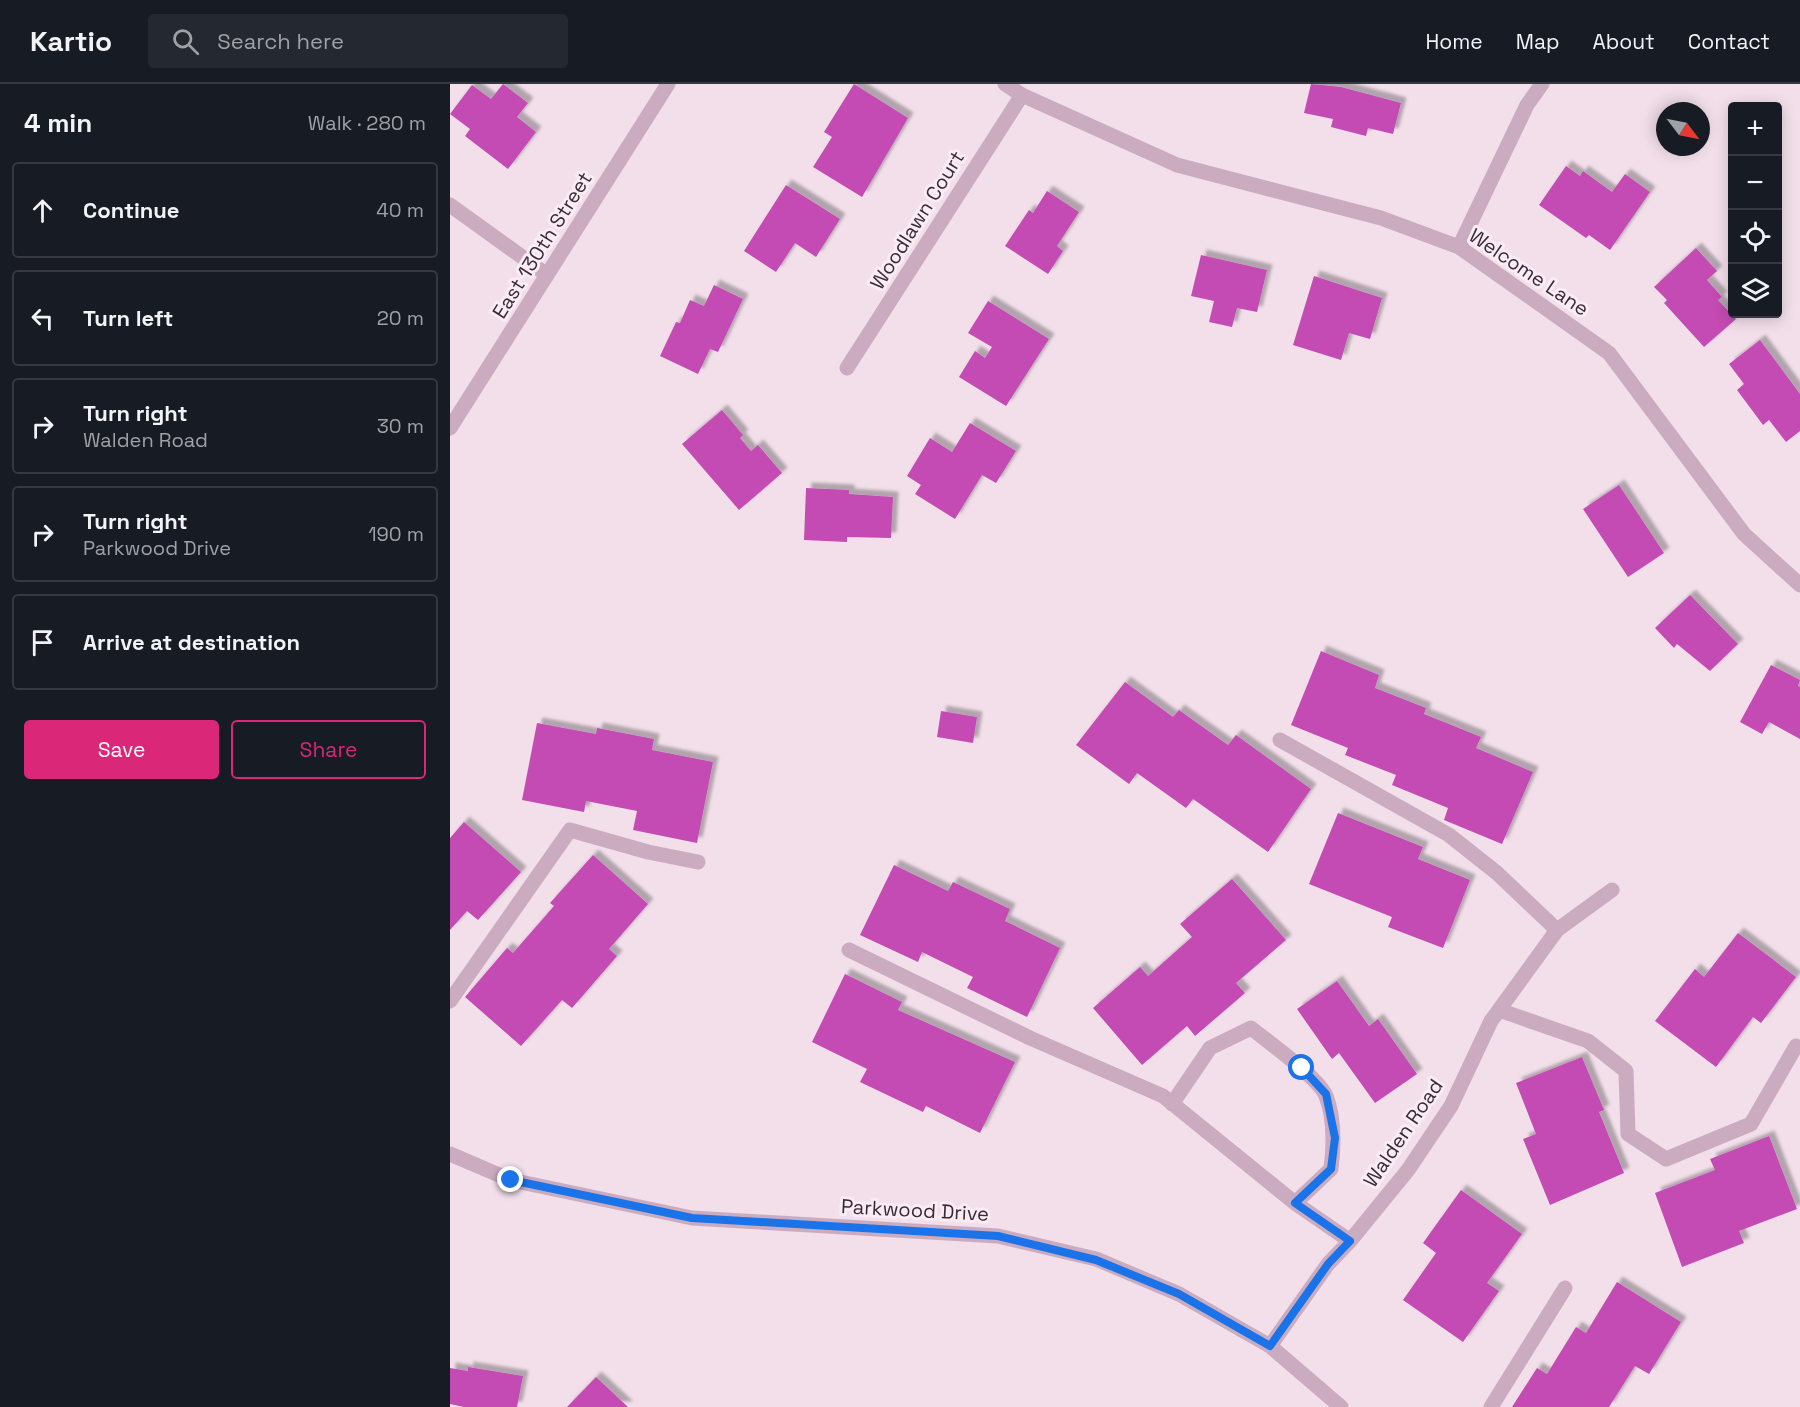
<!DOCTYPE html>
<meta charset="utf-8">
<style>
:root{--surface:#171b24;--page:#242831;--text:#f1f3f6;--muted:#9ea1a6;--line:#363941;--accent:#db2777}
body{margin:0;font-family:"Space Grotesk",sans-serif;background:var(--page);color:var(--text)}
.controls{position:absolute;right:18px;top:18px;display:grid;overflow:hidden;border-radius:6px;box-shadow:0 3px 15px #0003}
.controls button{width:54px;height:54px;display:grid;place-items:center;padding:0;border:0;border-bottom:2px solid var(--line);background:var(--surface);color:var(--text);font:30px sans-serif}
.compass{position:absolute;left:1206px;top:18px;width:54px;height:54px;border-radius:50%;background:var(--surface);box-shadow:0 3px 15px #0003;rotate:122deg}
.stop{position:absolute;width:18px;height:18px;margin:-14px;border:4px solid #1a73e8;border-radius:50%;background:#fff}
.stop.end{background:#1a73e8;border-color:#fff;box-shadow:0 2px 6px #0008}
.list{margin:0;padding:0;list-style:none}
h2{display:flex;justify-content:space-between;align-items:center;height:78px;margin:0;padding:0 24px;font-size:26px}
h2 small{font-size:20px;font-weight:400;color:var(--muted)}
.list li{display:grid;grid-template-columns:39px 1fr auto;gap:18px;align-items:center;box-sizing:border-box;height:96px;margin:0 12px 12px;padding:0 12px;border:2px solid var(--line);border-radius:6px}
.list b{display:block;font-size:22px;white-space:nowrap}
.list p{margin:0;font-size:20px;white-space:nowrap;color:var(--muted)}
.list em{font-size:20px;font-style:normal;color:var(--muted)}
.actions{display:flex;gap:12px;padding:18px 24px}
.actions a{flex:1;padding:14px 0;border:2px solid var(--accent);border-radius:6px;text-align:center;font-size:21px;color:var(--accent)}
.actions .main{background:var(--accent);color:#fff}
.icon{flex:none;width:33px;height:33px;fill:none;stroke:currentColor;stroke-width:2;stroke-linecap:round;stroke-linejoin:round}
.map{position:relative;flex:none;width:1350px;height:1323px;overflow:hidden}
header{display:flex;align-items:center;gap:36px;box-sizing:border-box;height:84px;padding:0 30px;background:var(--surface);border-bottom:2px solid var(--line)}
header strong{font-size:28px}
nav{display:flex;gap:33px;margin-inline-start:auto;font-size:21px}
.search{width:420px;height:54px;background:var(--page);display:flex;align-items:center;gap:15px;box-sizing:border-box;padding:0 21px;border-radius:6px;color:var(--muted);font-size:22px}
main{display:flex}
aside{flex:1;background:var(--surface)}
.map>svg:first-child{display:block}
.building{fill:#c34cb3;filter:url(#shadow)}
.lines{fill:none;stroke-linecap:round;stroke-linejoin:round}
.minor{stroke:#cbabc0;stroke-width:15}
.tertiary{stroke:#cbabc0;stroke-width:15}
.route{stroke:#1a73e8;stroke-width:8}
.labels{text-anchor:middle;stroke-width:6;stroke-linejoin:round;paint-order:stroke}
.street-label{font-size:20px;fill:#392a36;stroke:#faecf4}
</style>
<header>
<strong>Kartio</strong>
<div class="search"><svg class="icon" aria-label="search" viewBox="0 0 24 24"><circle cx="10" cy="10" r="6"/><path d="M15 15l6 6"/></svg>Search here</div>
<nav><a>Home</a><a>Map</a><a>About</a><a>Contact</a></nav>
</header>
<main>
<aside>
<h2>4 min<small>Walk · 280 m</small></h2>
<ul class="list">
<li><svg class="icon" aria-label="ahead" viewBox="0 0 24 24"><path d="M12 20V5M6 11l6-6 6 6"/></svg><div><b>Continue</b></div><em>40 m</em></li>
<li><svg class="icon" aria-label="left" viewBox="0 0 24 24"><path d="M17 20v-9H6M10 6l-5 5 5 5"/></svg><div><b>Turn left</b></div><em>20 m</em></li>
<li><svg class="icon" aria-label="right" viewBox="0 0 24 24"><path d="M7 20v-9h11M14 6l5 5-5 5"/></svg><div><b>Turn right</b><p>Walden Road</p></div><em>30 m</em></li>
<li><svg class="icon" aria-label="right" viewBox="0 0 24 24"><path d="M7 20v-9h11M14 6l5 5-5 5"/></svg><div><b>Turn right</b><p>Parkwood Drive</p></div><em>190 m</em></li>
<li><svg class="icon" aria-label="arrive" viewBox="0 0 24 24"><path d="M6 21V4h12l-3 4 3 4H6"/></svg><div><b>Arrive at destination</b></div></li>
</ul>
<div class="actions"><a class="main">Save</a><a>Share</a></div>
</aside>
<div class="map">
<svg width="1350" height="1323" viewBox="0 0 1350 1323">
<defs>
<filter id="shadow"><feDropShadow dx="5.5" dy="-5.5" stdDeviation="1.5" flood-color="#0004"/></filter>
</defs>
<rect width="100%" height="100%" fill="#f2dfea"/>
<path class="building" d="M53,0l25,19 -11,14 19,15 -28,37 -43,-33 5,-7 -20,-15 22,-29 19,14z
M404,0l54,34 -46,79 -49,-30 19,-30 -8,-5z
M861,0l30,3 60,16 -8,31 -25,-6 -2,8 -35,-9 2,-8 -29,-6z
M1116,82l14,10 3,-5 29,21 13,-18 25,18 -40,58 -21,-15 -3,3 -47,-33z
M336,101l54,34 -24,38 -21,-14 -19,29 -32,-21z
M597,107l32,21 -22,34 6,5 -15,23 -43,-28 24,-36 4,3z
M1246,164l21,23 -10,9 15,17 -4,3 18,19 -32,28 -40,-44 3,-3 -13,-13z
M751,171l66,15 -10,42 -20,-4 -5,19 -23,-5 5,-21 -23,-5z
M864,192l68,22 -12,41 -21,-6 -8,27 -48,-15z
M264,201l29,14 -25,53 -8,-3 -12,25 -38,-18 16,-34 4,1 10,-23 14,6z
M538,217l61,38 -43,67 -47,-29 16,-26 10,7 7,-11 -24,-14z
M1310,256l40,54v37l-14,11 -17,-22 -6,5 -26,-35 7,-6 -15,-20z
M272,326l21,25 -3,3 11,13 7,-6 24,28 -43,37 -57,-66z
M520,339l46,28 -20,32 -14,-8 -27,44 -40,-25 6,-9 -14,-9 23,-38 22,14z
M1169,401l45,68 -36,24 -45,-68z
M356,404l43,2v4l44,3 -2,41 -44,-1v5l-43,-2z
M1240,511l48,49 -28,27 -33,-27 -3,4 -19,-20z
M871,567l58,24 -4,13 51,20 -2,6 57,23 -5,11 57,24 -31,72 -58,-24 4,-12 -56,-23 4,-10 -51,-20 3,-7 -57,-23z
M1321,581l29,15 -2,6 2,1v52l-31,-17 -7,12 -22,-12z
M675,598l48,35 6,-7 49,35 8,-10 75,54 -43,63 -75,-53 -7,9 -49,-35 -8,11 -53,-39z
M491,627l36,6 -4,26 -36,-6z
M87,639l59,11 1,-6 57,11 -2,11 61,12 -16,81 -64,-13 4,-19 -51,-10 -2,11 -62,-12z
M888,729l85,34 -5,12 52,21 -27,68 -55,-21 4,-10 -83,-33z
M14,738l57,50 -43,48 -11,-9 -17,19v-92z
M143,771l55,49 -39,45 8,7 -45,52 -10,-8 -41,46 -56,-49 42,-49 6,5 41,-47 -4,-3z
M444,781l54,26 5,-9 57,27 -5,12 55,27 -33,69 -60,-29 6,-11 -51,-25 -4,10 -58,-27z
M782,795l54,61 -50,43 9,10 -50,43 -8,-10 -45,39 -49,-57 47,-41 8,9 44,-39 -12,-13z
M1288,849l58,44 -35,46 -8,-6 -37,50 -61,-46 40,-52 9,8z
M395,890l57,28 -4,8 117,52 -35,71 -54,-27 -3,6 -63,-30 7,-13 -55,-27z
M887,897l32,45 9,-7 39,55 -42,29 -36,-50 -7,6 -35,-50z
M1132,973l22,53 -5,2 25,61 -74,32 -27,-66 13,-5 -20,-51z
M1319,1052l28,73 -58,22 5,12 -62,24 -27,-74 60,-23 -5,-11z
M1011,1106l61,44 -35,49 12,8 -36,51 -60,-42 33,-47 -13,-10z
M1167,1198l64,40 -32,52 -14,-8 -26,41h-97l25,-39 10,6 29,-47 10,6z
M18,1283l55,9 -6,31h-53l-14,-3v-36l18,3z
M146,1293l32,30h-61z"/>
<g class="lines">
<path class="minor" d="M555,0l17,11 155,70 204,53 78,29 150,106 135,181 56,51
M0,121l97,70
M1009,163l68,-142 15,-21
M397,284l175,-273
M830,656l169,95 48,38 60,57
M399,866l181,88 133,58 132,107 55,38
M0,917l120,-171 78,22 50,10
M1049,926l89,31 38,30 2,63 38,25 85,-35 45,-78
M722,1020l38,-56 41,-20c16,13 68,50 75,68 9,23 8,49 5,73l-36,34
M820,1262l58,-82 22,-23 58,-71 43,-64 40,-85 66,-91 55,-40
M1041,1323l74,-119"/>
<path class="tertiary" d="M0,344l218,-344
M0,1070l61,26 181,38 306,18 98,23 83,35 91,52 71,61"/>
</g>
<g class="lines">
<path class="route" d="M61,1096l181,38 306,18 98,24 83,34 91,52 58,-82 22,-23 -55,-38 36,-34 4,-31 -9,-44 -24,-26"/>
</g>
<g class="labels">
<g class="street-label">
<text transform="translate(467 136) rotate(-58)" y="7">Woodlawn Court</text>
<text transform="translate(92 161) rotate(-58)" y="7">East 130th Street</text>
<text transform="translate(1079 188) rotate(34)" y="7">Welcome Lane</text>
<text transform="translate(953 1049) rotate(-56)" y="7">Walden Road</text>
<text transform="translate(465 1126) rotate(3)" y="7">Parkwood Drive</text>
</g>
</g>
</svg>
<div class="controls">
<button>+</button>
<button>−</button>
<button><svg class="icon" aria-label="locate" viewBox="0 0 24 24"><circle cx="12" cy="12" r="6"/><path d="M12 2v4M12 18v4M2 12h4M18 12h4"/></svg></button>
<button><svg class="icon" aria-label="layers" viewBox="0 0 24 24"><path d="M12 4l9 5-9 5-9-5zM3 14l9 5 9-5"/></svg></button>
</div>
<svg class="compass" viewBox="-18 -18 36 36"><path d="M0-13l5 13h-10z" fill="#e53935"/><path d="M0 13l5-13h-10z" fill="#9ea1a6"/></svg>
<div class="stop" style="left:852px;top:984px"></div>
<div class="stop end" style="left:61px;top:1096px"></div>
</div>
</main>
